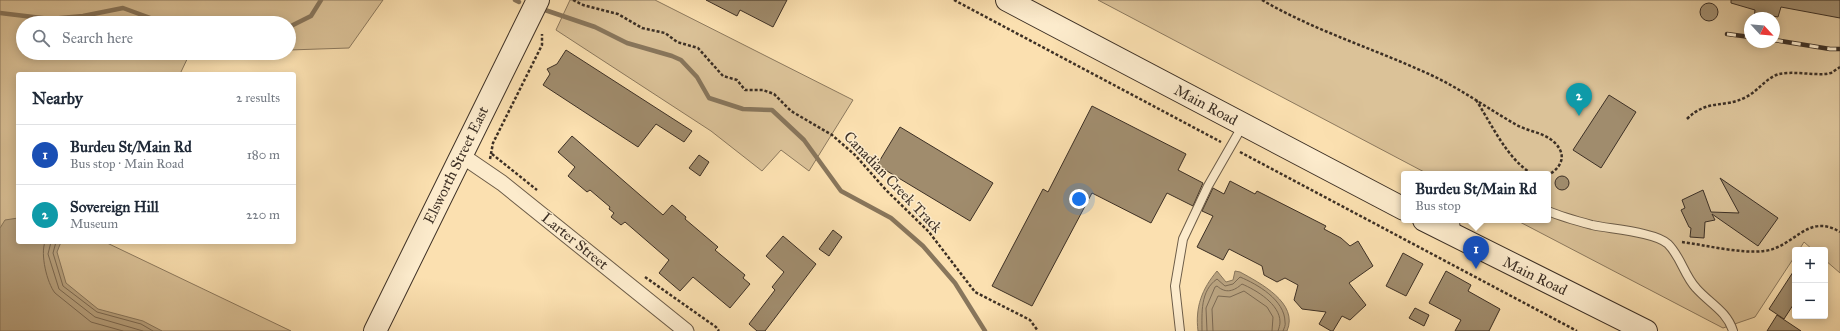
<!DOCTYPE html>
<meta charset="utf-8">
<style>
:root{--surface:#fff;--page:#f2f2f3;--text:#1f2937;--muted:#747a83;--line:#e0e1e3;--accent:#b45309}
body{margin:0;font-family:"IM FELL Great Primer",serif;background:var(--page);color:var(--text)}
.controls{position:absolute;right:12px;bottom:12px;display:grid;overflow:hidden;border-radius:4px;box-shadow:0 2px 10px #0003}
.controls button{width:36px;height:36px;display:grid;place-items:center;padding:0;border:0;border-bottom:1px solid var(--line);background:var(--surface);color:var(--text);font:20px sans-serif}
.compass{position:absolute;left:1744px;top:12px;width:36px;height:36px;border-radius:50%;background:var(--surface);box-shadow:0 2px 10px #0003;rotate:116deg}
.you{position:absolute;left:1079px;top:199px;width:14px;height:14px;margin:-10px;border:3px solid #fff;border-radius:50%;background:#1a73e8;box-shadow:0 0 0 6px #1a73e833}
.badge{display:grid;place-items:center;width:26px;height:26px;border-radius:50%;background:var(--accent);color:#fff;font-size:13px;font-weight:700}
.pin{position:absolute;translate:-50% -33px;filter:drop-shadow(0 1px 2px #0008)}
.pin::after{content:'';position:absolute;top:21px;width:14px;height:12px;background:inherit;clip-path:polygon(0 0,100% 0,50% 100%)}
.popup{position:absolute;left:1401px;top:171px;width:150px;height:52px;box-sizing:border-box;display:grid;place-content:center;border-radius:4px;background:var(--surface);filter:drop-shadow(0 1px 3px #0005);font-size:13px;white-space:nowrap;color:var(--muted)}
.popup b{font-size:15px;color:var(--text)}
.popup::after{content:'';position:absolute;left:50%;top:100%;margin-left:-8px;border:8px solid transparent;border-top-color:var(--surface)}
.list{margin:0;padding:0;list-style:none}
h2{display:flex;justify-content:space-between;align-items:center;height:52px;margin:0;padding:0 16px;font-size:17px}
h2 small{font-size:13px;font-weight:400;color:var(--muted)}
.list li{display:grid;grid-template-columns:26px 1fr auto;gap:12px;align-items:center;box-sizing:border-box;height:60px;padding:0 16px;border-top:1px solid var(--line)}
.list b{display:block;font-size:15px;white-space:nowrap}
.list p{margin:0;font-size:13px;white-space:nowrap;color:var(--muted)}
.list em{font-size:13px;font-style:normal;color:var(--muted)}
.icon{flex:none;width:22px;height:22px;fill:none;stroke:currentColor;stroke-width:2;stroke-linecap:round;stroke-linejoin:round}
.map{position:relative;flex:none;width:1840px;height:331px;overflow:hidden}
.search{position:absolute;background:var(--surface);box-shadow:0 2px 10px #0003;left:16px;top:16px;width:280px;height:44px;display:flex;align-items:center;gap:10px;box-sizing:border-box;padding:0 14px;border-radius:22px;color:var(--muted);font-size:15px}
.panel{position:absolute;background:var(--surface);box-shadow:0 2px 10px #0003;left:16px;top:72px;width:280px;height:172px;border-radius:4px}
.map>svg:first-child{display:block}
.green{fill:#dbc298;stroke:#8c795e;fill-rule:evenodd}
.water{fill:#baa481;stroke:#88765c}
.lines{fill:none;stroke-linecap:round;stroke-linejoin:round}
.shore{stroke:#7c6a53;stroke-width:1}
.stream{stroke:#88765c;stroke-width:4.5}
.building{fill:#a08c6d;stroke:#3d3025}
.lane-casing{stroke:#6c5c48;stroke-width:10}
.street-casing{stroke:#6c5c48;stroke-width:17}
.secondary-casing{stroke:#3d3025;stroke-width:24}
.path{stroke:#3d3025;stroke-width:2.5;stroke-dasharray:3 2;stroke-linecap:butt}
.lane{stroke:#fcebcc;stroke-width:8}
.street{stroke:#fcebcc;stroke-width:15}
.secondary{stroke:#fcebcc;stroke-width:22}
.rail-casing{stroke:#3d3025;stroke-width:4.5}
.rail{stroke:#fcebcc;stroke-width:3;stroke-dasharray:9;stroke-linecap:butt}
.labels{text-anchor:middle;stroke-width:3;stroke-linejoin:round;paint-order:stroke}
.street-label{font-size:15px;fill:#3d3025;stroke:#fcebcc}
</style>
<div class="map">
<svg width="1840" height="331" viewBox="0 0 1840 331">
<rect width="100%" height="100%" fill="#fbe0b0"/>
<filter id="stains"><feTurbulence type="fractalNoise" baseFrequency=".005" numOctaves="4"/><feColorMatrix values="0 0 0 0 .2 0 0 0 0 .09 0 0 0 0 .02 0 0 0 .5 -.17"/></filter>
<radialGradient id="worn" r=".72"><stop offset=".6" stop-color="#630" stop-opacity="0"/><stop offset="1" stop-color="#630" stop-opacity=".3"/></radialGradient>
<path class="green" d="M0,0h383l-34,48 -60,2v-27h-266v30h167l-10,21h-162v168h87l186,89h-291z
M570,0h85l198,100 -44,71 -28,-21 -19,21 -51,-40 -155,-101z
M1098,0h742v273l-15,-13v-10h-12l-9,-8 -5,8h-4v6l-40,61 -32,11 -207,-108h32v-46h-120zM1750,18h24v24h-24z"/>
<path class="water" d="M18,218v24h43l-4,10 9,31 32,26 45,12 19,10h-162v-103l5,-8z
M1217,271l9,11 7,-2 2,-9 5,1c20,11 59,31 47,59h-89c-3,-24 4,-42 19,-60z"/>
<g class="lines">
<path class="shore" d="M45,242c-5,12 2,41 10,51l36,29 32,9
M51,242l-3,12 11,35 36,28 48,14
M56,242l-3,11 10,33 34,26 44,12 12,7
M1202,331c0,-18 -2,-40 15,-52l8,7 8,-2 7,-7c17,7 45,23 45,45 1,3 -1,6 -2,9
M1207,331l-1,-23 9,-21 2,-1c9,8 17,5 25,-2 14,6 38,20 38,38 0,3 -1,6 -2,9
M1213,331l-1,-22 6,-13 12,1 14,-6 23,16 6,10 -1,14"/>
<path class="stream" d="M515,0l4,2
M545,10l50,17 32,16 45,13 9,4 16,17 12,21 34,11 29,1 32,30 37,51 50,27 32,28 32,37 30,48
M0,13l50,6 33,-3 40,-8 41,15
M289,27l22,-11 10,-16"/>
</g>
<path class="building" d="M706,0h81l-14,27 -33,-17 -3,6z
M1731,0h109v18l-59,-11 -3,10 -10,-2v3h-14l1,-8 -24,-7z
M1700 12a9 9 0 1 1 18 0a9 9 0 1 1-18 0Z
M566,50l126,81 -8,11 -28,-18 -18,23 -95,-62 7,-11 -3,-5 10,-5z
M1609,95l27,17 -35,56 -28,-18z
M1092,106l94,48 -8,16 25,13 -10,23 -26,-13 -16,30 -59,-30 -60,113 -40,-20 51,-97 5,3z
M900,127l93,56 -23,38 -93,-56z
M572,136l91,79 9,-10 14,12 -1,2 33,28 -3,3 30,25 -2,3 7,6 -20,24 -37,-31 -13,14 -21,-18 10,-13 -44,-38 -4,3 -10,-8 3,-4 -5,-4 1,-2 -20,-17 -3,2 -19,-16 7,-9 -17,-15z
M699,155l10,7 -9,14 -11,-8z
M1555 183a7 7 0 1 1 14 0a7 7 0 1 1-14 0Z
M1720,178l58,40 -20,28 -46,-32 3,6 -10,2 -1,16 -14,-1 1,-9 -2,-1 -8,-17 4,-2 -3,-8 21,-10 8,22 28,1z
M1230,181l25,13 2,-3 69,35 -2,3 17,9 9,8 8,-5 15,25 -24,17 17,22 -16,15 -8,-4 -9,15h-2l-12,-7 7,-12 -24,-3 -8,-9 4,-15 -13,-7 -8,4 -13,-7 -2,-9 -33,-17 -6,11 -26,-13 16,-31 -11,-5 11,-23 11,6z
M833,230l9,7 -13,19 -10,-7z
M783,236l33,28 -51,67h-8l-8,-7 26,-34 -3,-3 12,-15 -18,-16z
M1403,253l20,11 -17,32 -20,-10z
M1795,269v33l-11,17 -15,-10z
M1446,271l25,14 -3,6 32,18 -11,22h-34l6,-11 -32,-17z
M1415,308l14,7 -5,11 -15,-8z
M1777,315l24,16h-34z"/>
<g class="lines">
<g class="lane-casing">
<path id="lane" d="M1548,211c14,6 29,10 44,14 17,4 64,7 76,19 13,13 16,31 28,44 13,15 31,23 37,43
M1455,220l1,14
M1180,331l-5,-45 8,-47 25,-53 35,-61"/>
</g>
<g class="street-casing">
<path id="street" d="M461,155l41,28 184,148"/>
</g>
<g class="secondary-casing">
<path id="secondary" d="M1007,0l397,209
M1424,220l222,111
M375,331l163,-331"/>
</g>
<path class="path" d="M573,0l10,5 35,9 24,14 23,5 12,9 21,6 25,28 14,4 8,10h18l11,4 17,17 41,24 23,20 31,35 43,42 46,60 55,28 8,11
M954,0l267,142
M1262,0c53,31 113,49 169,75 30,14 56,33 84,49 13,8 30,8 41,20 11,12 5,24 -8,31
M1476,100c15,23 32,61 57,74
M1687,119c21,-21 37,-10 59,-22 12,-6 20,-19 33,-23 14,-3 32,1 47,0l5,-1 9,-6
M1240,152l337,179
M492,154l45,36
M490,159l3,-16 49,-98v-11
M1682,242c23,3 59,12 82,9 30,-3 43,-39 76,-19
M645,277l71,50 3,4"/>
<use href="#lane" class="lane"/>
<use href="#street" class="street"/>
<use href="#secondary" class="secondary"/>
<g class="rail-casing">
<path id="rail" d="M1727,34l23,3
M1774,40l56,9h10"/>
</g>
<use href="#rail" class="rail"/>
</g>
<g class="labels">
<g class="street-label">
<text transform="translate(1206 105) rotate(28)" y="5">Main Road</text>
<text transform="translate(456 165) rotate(-64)" y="5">Elsworth Street East</text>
<text transform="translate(893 182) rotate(46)" y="5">Canadian Creek Track</text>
<text transform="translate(575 241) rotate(39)" y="5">Larter Street</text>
<text transform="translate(1535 276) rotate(26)" y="5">Main Road</text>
</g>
</g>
<rect width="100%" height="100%" filter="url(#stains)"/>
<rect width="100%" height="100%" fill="url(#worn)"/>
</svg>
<div class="controls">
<button>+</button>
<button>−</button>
</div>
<svg class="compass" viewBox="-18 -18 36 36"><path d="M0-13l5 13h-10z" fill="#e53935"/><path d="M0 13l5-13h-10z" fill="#747a83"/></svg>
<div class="you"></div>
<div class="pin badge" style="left:1476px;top:269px;background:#1a4fb4">1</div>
<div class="popup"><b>Burdeu St/Main Rd</b>Bus stop</div>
<div class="pin badge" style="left:1579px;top:116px;background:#0f9aa8">2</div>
<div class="search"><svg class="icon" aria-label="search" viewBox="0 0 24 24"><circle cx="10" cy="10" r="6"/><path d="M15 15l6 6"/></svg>Search here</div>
<section class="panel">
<h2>Nearby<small>2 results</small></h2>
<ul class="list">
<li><span class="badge" style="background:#1a4fb4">1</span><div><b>Burdeu St/Main Rd</b><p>Bus stop · Main Road</p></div><em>180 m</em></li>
<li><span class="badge" style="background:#0f9aa8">2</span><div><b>Sovereign Hill</b><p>Museum</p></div><em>220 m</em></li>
</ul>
</section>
</div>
